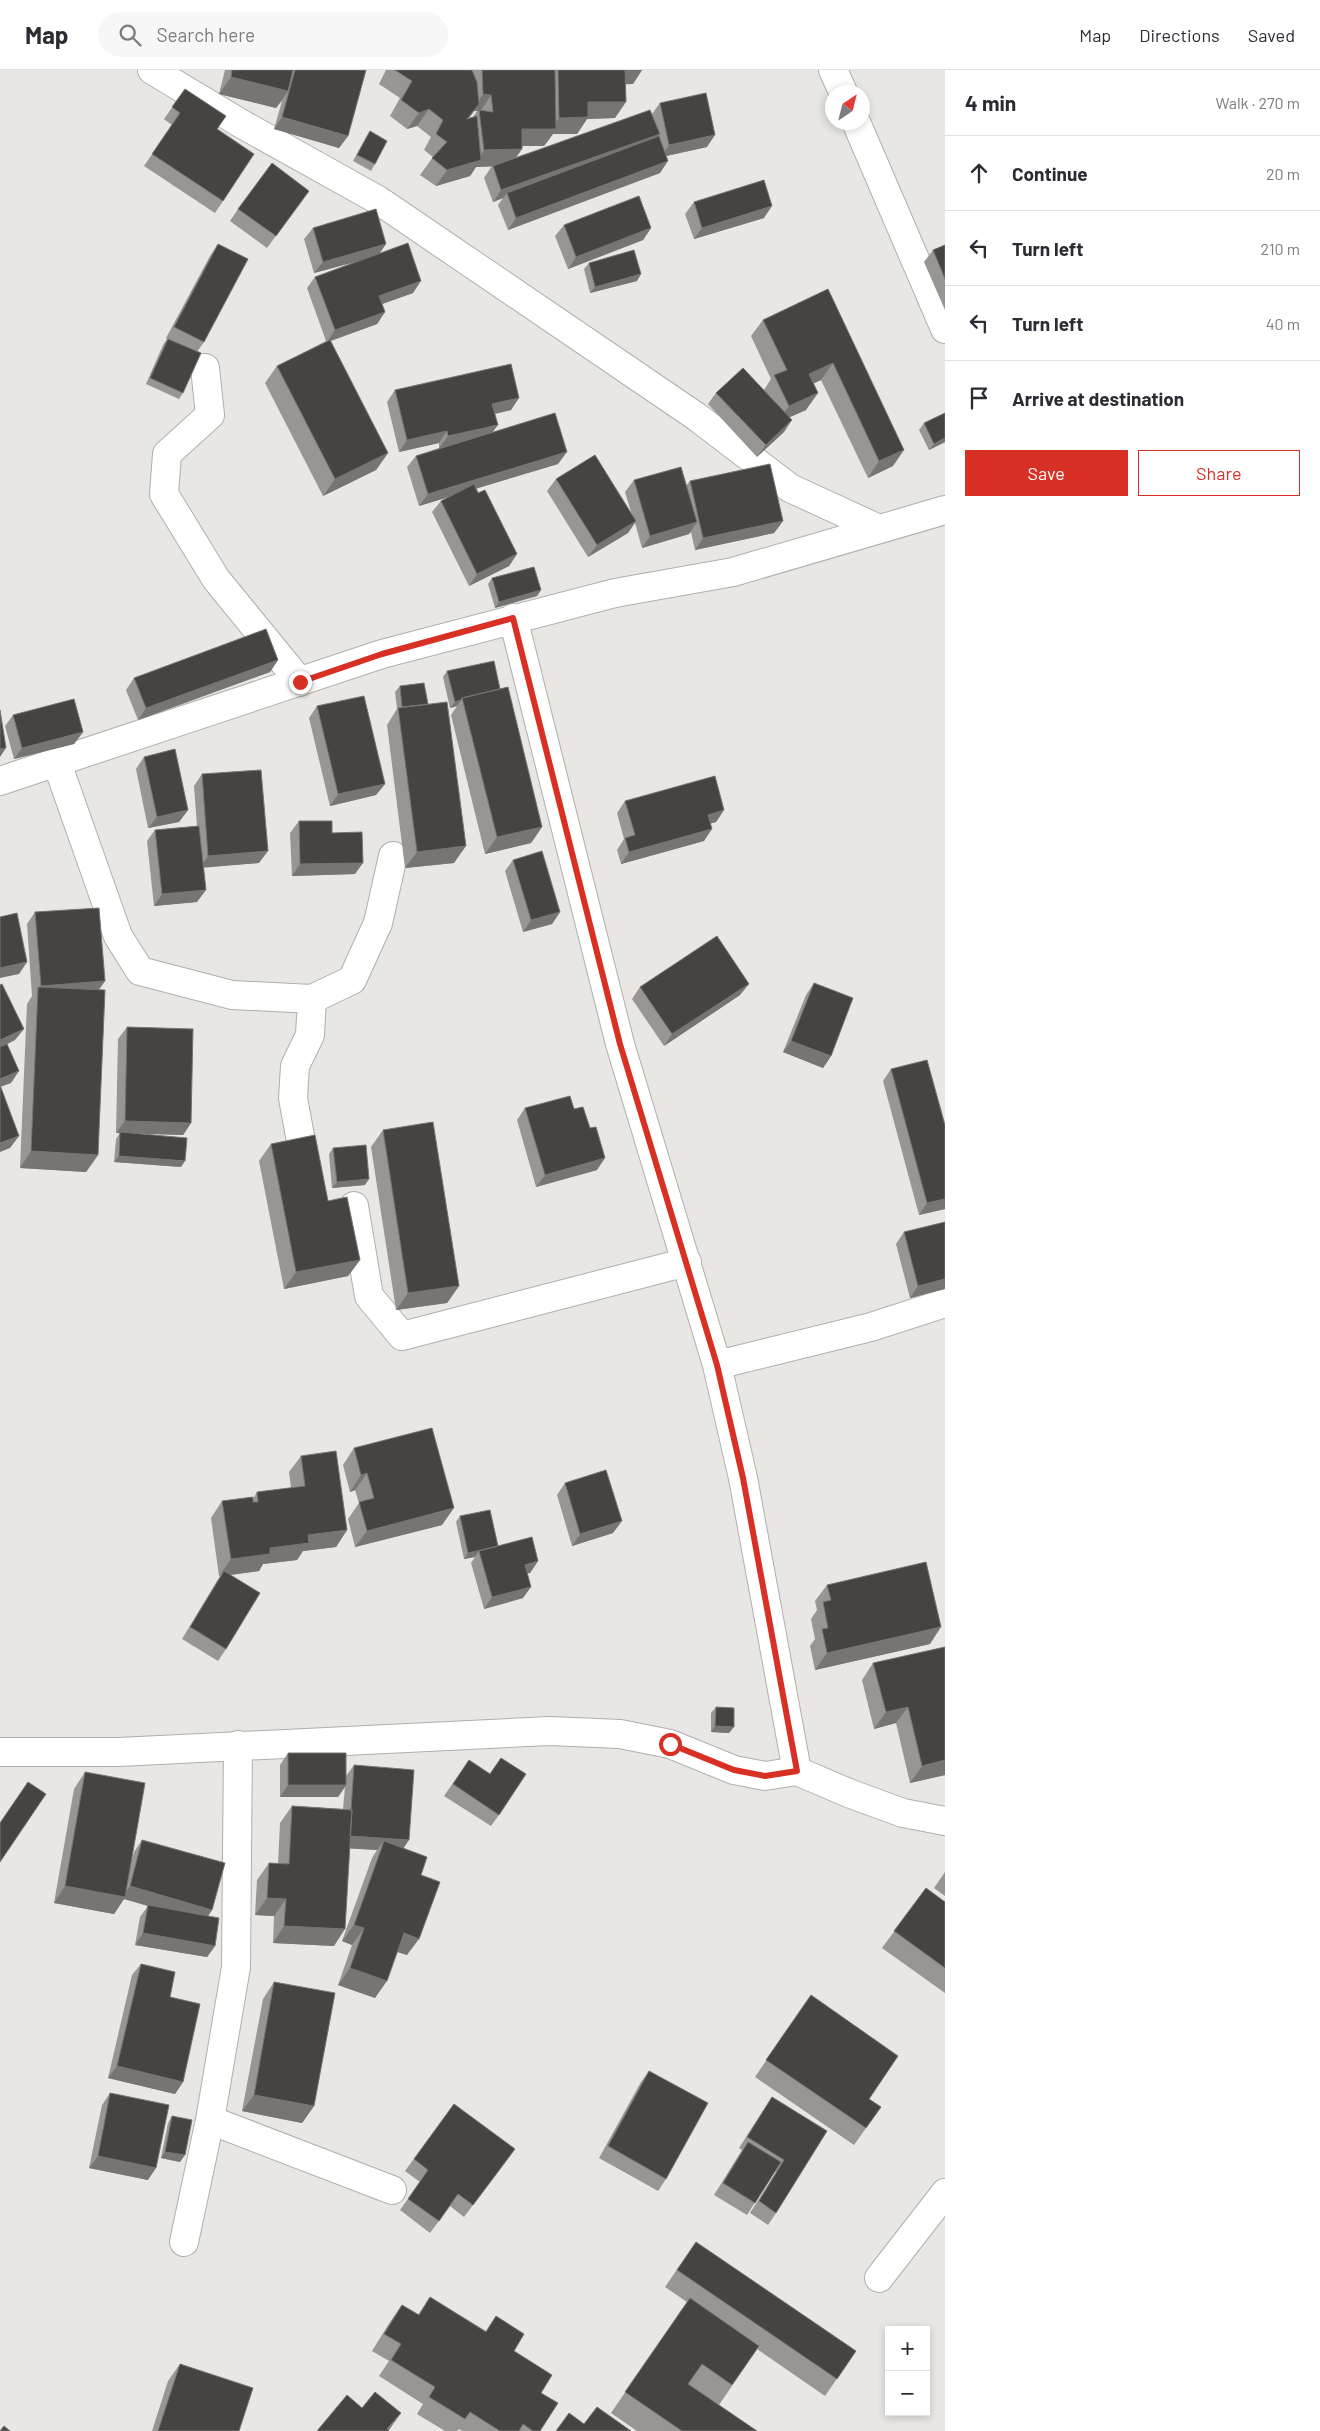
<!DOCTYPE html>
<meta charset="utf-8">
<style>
:root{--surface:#fff;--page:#f7f7f7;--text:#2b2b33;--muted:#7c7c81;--line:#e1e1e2;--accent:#d93025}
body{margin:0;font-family:Barlow,sans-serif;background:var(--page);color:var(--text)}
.controls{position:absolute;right:15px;bottom:15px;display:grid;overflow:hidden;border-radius:0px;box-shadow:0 2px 8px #0003}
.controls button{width:45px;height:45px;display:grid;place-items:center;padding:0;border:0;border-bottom:1px solid var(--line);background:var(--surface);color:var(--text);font:25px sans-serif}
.compass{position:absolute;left:825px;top:15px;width:45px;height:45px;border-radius:50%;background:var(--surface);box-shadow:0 2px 8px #0003;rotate:35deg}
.stop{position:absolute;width:15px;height:15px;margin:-11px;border:4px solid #d93025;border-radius:50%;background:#fff}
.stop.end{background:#d93025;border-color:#fff;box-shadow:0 1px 5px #0008}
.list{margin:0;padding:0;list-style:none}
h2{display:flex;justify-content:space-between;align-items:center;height:65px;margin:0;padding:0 20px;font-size:21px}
h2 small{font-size:16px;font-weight:400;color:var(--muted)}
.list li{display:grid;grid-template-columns:32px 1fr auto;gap:15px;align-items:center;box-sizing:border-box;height:75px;padding:0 20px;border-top:1px solid var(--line)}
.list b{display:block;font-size:19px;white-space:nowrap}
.list em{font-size:16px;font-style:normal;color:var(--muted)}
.actions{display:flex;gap:10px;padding:15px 20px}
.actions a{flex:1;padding:11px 0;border:1px solid var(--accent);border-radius:0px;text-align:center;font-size:18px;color:var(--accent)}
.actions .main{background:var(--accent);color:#fff}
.icon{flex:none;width:28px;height:28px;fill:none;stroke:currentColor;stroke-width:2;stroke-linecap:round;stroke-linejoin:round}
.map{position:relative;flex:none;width:945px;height:2361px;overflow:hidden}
header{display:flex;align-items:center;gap:30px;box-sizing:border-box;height:70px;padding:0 25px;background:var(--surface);border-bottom:1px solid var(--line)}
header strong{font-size:24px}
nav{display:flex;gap:28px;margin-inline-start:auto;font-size:18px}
.search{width:350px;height:45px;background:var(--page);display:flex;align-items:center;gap:12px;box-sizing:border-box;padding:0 18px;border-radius:28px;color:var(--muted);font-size:19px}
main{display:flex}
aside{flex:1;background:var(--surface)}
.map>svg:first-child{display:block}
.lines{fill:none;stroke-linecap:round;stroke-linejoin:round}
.street-casing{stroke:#b0afac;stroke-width:30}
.street{stroke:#fff;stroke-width:28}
.wall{fill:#979692;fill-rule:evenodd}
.shaded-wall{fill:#767572}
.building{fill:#454441;stroke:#767572}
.route{stroke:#d93025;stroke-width:6}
</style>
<header>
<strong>Map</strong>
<div class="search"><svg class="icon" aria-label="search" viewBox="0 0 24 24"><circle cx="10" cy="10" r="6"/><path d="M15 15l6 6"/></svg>Search here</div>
<nav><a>Map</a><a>Directions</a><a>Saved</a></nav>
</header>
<main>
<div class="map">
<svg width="945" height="2361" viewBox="0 0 945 2361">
<rect width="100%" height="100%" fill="#e9e7e4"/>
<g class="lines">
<g class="street-casing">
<path id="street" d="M152,0l88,53 138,77 319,217 93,71 89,41
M833,0l10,22
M856,52l89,207
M205,298l5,47 -43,39 -3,40 52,85 84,103
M513,548l107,426 97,321 26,113 54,293
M57,693l61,173 22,35 92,24 80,4 40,-19 26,-57 15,-67
M0,711l382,-127 233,-61 118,-21 212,-62
M300,1066l-7,-38 2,-32 15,-31 2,-36
M354,1136l15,90 33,40 285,-74
M717,1295l154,-38 74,-24
M0,1682h119l430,-21 71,3 50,10 64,26 31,6 32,-5 54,23 52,19 42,8
M210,2050l182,70
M184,2172l26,-122 26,-153 2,-222
M879,2208l66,-85"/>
</g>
<use href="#street" class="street"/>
</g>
<path class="wall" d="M225,0h141l-18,66 -9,12 -65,-19 8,-28 -6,7 -57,-14z
M386,0h256l-9,14h-7l-11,34 -28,1 -10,15h-24l-9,12h-22v3l-6,8 136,-43 8,-11 47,44 -40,9 -7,17 -152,57 -10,-25 5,-7 -10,4 -9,-24 8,-12 -16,1 -6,9 -34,10 -16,-11 13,-18 -9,-7 7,-13 -14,-11 -10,3 -17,-13 10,-18 -21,-14zM474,41h3l-4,6 -4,1z
M185,19l32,40 6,72 -8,12 -71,-47 28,-41 -8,-6z
M370,61l5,33 -4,7 -18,-10 13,-24z
M309,121l-42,57 -37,-27 8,-12z
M694,132l70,16 -70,21 -9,-25z
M564,155l87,3 -8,12 -75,29 -13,-33z
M313,158l67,25 33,40 -31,11 3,8 -8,12 -46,17 57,112 -12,17 -53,26 -58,-113 12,-17 49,-25 -19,-53 8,-11 42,-16 -43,12 -10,-34z
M218,174l-14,98 -7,10 -14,41 -4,6 -33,-15 17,-39 4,-6 -1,-1 44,-82z
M945,175v65l-21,-48 9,-12z
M589,193l48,18 -47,12 -6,-24z
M828,219l65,177 -25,12 -47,-98 -8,4 -7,26 -17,7 -5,15 -27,25 -49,-53 8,-11 48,-3 7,-11 -20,-43 12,-16z
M395,320l116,20 -16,4 -3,18 66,32 -82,24 41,66 -8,12 -40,20 -37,-74 9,-11 7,-4 -29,9 -12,-39 9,-11 23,-8v-5l-40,9 -12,-50z
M924,353l21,19 -16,8 -10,-20z
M556,409l76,36 -7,-23 9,-12 52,6 4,-5 93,40 -9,12 -79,17 -4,-18 -2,2 -47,14 -7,-25 -7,10 -40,24 -41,-66z
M492,508l49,12 -4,6 -42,12 -7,-24z
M278,590l-8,12 -132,48 -12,-30 8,-12z
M447,601l53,18 42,138 -11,16 -46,11 -34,-139 6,-9 -7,2 -7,-31z
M400,616l28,18 26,159 -49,5 -18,-143 10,-16 -2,-17z
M317,636l68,78 -9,11 -46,11 -21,-88z
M13,645l70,17 -9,12 -60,15 -9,-33z
M144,687l44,53 -9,12 -31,6 -12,-59z
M202,704l57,89 -56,4 -6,35 -43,4 -7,-65 8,-11 42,-4 -3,-40z
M625,731l99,9 -8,12 -6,1 -6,18 -83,23 -4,-14 7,-11 -7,-26z
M299,751l33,12 23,41 -63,2 -2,-43z
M513,790l47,52 -8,12 -29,8 -18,-61z
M35,842l70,69 -6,9 -1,165 -12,17 -66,-4 7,-164 5,-8 -5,-72z
M814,913l17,73 -8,12 -40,-16 23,-57z
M640,917l100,8 -76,51 -32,-47z
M127,957l64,96 -8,12 -54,-2 52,34 -67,-5 2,-23 4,-6h-4l2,-94z
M891,999l54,140 -26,6 -36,-134z
M525,1038l49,1 23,61 -61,17 -19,-67z
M383,1060l76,156 -12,17 -51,7 -25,-163z
M271,1074l57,57 32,59 -12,16 -64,13 -25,-128z
M333,1078l32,37 -33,3 -3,-34z
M904,1162l41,57 -35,9 -14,-54z
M354,1378l88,77 -87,22 -7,-28 11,-16 -4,-13 -5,2 -7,-27z
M301,1386l46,74 -11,17 -33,4 -6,9 -34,4 -4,7 -29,4 -4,74 -8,12 -36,-22 38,-63h-1l-8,-58 11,-17 31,-2 4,-7 34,-4 -2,-16z
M565,1413l48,50 -41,13 -15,-51z
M460,1446l38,30 40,15 -8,12h-3l-4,25 -39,11 -13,-46 4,-6 -11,2 -8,-37z
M827,1515l103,59 -115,26 -5,-24 5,-7 -4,-20 6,-9 -2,-9z
M945,1577v128l-35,8 -14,-60 -22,6 -12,-49 11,-17z
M716,1637l13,26 -18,-1v-19z
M288,1683l58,23 8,-11 50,83 17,27 -14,80 -10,-3 -22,46 -37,-13 14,-40 -10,-4 30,-83 5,-8 -27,-2 -16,98 -61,-3 1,-27 -19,-1 2,-35 12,-17 9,1 2,-41 12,-17 51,3 2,-22 -7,10h-58v-32z
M501,1688l-2,57 -8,11 -47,-30 25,-36 21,14z
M85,1702l47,87 2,-7 8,-12 70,70 -4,6 7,30 -8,11 -72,-12 5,-28 8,-11 -24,-7 -10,15 -60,-11 20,-114z
M945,1802v24l-11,-8z
M926,1818l19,14v91l-63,-45z
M141,1894l29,33 13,85 -8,12 -67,-16 24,-103z
M274,1912l40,124 -12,17 -60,-12 21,-112z
M811,1925l58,104 12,8 -27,38 -99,-68z
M649,2001l17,108 -8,12 -59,-33 42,-76z
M110,2023l38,87 -59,-12 13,-63z
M772,2027l55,34 -51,82 -8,12 -18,-12 26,-41 -1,-1 -28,44 -33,-20 28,-45 -3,-2z
M454,2034l52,57 -42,56 -14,-11 -20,27 -30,-23 20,-28 -15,-11z
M172,2046l8,46 -19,-4 7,-35z
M696,2172l160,109 -31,45 -68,-47 -38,56 38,26h-120l-26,-18 76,-111 -22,-15z
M430,2227l56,34 10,-15 18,35 27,42 -1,38h-78l-3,-2 -2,2h-12l-28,-17 6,-10 -44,-28 10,-15 -17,-10 18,-29 12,-17 16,10z
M180,2294l59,67h-87l16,-50z"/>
<path class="shaded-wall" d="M624,0h18l-9,14 -19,1z
M231,7l57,14 -12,17 -57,-14z
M483,24l8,1 -11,17 -1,-2 -2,1h-3l-18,25z
M588,32h38l-11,16 -28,1 -10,15h-24l-9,12h-34l12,-17h29l8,-11z
M429,39l-12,17 -10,3 12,-16z
M282,47l66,19 -9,12 -65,-19z
M660,64l-9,12 -144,47 -4,5 -10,4 8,-12z
M715,65l-8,12 -46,10 8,-12z
M522,79l-12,17 -34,1 -6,9 -34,10 11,-16 30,-9 7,-11z
M668,91l-8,12 -152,57 8,-12z
M772,136l-8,12 -70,21 8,-11z
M651,158l-8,12 -75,29 8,-12z
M386,174l-8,12 -64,17 9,-11z
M641,204l-4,7 -47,12 5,-6z
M421,211l-8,12 -42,15 8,-12z
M385,242l-8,12 -50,18 8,-12z
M833,293l-12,17 -24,11 12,-17z
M818,323l-12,17 -29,13 12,-17z
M519,328l-8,12 -27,6 8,-12z
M792,350l-8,12 -27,25 9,-12z
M498,355l-9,12 -50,11 9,-12z
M447,361l-8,12 -40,9 8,-12z
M945,368v4l-16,8 5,-6z
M904,380l-11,16 -25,12 11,-17z
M567,382l-9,12 -139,42 9,-12z
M388,383l-12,17 -53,26 12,-17z
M636,451l-8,12 -40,24 9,-12z
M783,451l-9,12 -79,17 8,-12z
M697,452l-8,12 -47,14 8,-12z
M517,484l-8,12 -40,20 8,-12z
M541,520l-4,6 -42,12 4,-6z
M278,590l-8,12 -132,48 8,-12z
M461,630l-4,6 -7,2 5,-6z
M83,662l-9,12 -60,15 8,-11z
M6,678l-6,9v-8z
M385,714l-9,11 -46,11 8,-12z
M188,740l-9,12 -31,6 9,-11z
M724,740l-8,12 -17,5 9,-12z
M542,757l-11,16 -46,11 12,-17z
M712,759l-8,12 -83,23 8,-12z
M466,776l-12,17 -49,5 12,-16z
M268,781l-9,12 -59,5 8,-12z
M363,793l-8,11 -63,2 8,-12z
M206,820l-9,12 -43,4 8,-12z
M560,842l-8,12 -29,8 8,-12z
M27,892l-8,12 -19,4v-10z
M105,911l-9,12 -58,-4 3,-3z
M749,914l-9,11 -76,51 8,-12z
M24,959l-9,11 -15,8v-8z
M791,971l40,15 -8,12 -40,-16z
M19,1001l-8,12 -11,4v-8z
M125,1051l66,2 -8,12 -67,-2z
M19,1066l-9,12 -10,4v-9z
M31,1081l67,4 -12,17 -66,-4z
M119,1086l66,5 -4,6 -67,-5z
M605,1088l-8,12 -61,17 9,-12z
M369,1109l-4,6 -33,3 5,-6z
M945,1129v10l-26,6 8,-12z
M360,1190l-12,16 -64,13 12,-17z
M945,1209v10l-35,9 8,-12z
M459,1216l-12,17 -51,7 12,-17z
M367,1403l-12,17 -5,2 11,-17z
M454,1438l-12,17 -87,22 12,-16z
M622,1451l-9,12 -41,13 8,-12z
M347,1460l-11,17 -33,4 -6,9 -34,4 -4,7 -38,5 3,-5 -5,5 12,-17 39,-11 38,-13z
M498,1477l-19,4 -4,6 -11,2 4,-6z
M538,1491l-8,12 -13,3 8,-11z
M531,1517l-8,11 -39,11 8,-12z
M941,1557l-11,17 -115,26 12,-17z
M908,1637l-12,16 -22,6 12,-17z
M715,1656l19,1 -5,6 -18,-1z
M945,1690v15l-35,8 12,-17z
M288,1715h58l-8,12h-58z
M349,1766l60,4 -8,12 -17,-11 -7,9 -36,-2z
M65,1816l58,10 7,-10 82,24 -8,12 -80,-23 -10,15 -60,-11z
M267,1828l19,1 -12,17 -19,-1z
M354,1855l10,3 -12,17 -10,-4z
M284,1856l61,3 -11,17 -61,-3z
M143,1863l72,13 -8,11 -72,-12z
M404,1863l15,6 -12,16 -15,-5z
M350,1898l37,13 -12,17 -37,-13z
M117,1996l66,16 -8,12 -67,-16z
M254,2025l60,11 -12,17 -60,-12z
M165,2082l20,3 -5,7 -19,-4z
M98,2086l58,12 -8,12 -59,-12z
M401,2343l-12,17 -1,1h-2z"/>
<path class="building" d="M232,0h61l-5,21 -57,-14z
M295,0h71l-18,66 -66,-19z
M395,0h77l5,12 2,22 -12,15 10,-3 4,44 -34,10 -15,-12 15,-16 -11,-8 7,-14 -14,-11 -10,4 -18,-13 11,-19z
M482,0h73l1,59h-34v20l-38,1 -5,-40 14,2 -2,-17 -8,-1z
M558,0h67l1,32h-38v15l-29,1z
M185,19l41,27 -9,13 37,25 -31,47 -71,-47 28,-41 -8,-6z
M706,23l9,42 -46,10 -9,-42z
M650,40l10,24 -159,56 -8,-24z
M370,61l17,10 -12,23 -18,-9z
M659,66l9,25 -152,57 -9,-25z
M272,93l37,28 -33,45 -38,-27z
M764,110l8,26 -70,22 -8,-26z
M639,126l12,32 -75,29 -12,-32z
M376,139l10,35 -63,18 -10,-34z
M408,173l13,38 -42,15 6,16 -50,18 -20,-53z
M218,174l30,15 -44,83 -30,-15z
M945,175v34l-12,-29z
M634,180l7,24 -46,13 -6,-24z
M828,219l76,161 -25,11 -46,-98 -24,11 9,19 -29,13 -15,-31 13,-5 -24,-50z
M168,269l33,14 -18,40 -33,-15z
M330,270l58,113 -53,26 -58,-113z
M511,294l8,34 -27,6 6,21 -50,11 -1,-5 -40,9 -12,-50z
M743,298l49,52 -26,25 -50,-52z
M555,343l12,39 -139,42 -12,-38z
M945,343v25l-11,6 -10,-21z
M595,385l41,66 -39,24 -41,-66z
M770,394l13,57 -80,17 -13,-57z
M681,397l16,55 -47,14 -16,-56z
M474,414l4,9 7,-3 32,64 -40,20 -36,-73z
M534,497l7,23 -42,12 -7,-24z
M266,559l12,31 -132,48 -12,-30z
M494,591l6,28 -38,9 -1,2 -6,2 -8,-31z
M424,613l4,21 -26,3 -2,-21z
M508,617l34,140 -45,10 -35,-139z
M364,626l21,88 -47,10 -21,-88z
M74,629l9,33 -61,16 -9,-33z
M447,632l19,144 -49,6 -19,-144z
M0,640l6,38 -6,1z
M175,679l13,61 -31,7 -13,-60z
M261,700l7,81 -60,5 -6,-82z
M715,706l9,34 -16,5 4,14 -83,23 -4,-14 10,-3 -10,-34z
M299,751h33v12l30,-1 1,31 -63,1z
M199,756l7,64 -44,4 -7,-64z
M542,781l18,61 -29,8 -18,-60z
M99,838l6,73 -64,5 -6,-74z
M17,843l10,49 -27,6v-51z
M717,866l32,48 -77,50 -32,-47z
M814,913l39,15 -22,58 -40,-15z
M2,914l22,45 -24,11v-55z
M38,917l67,3 -7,165 -67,-4z
M127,957l66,2 -2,94 -66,-2z
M7,974l12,27 -19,8v-32z
M927,990l18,65v74l-18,4 -36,-134z
M0,1015l19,51 -19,7z
M570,1026l4,13 9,-2 7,21 6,-1 9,31 -60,17 -20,-67z
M433,1052l26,164 -51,7 -25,-163z
M120,1062l67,6 -2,23 -66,-5z
M315,1065l13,66 19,-4 13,63 -64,12 -25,-128z
M366,1075l3,34 -32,3 -4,-34z
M945,1152v57l-27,7 -14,-54z
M432,1358l22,80 -87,23 -8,-29 15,-4 -7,-25 -6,2 -7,-27z
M336,1381l11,79 -39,5 1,8 -39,5v6l-39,5 -9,-58 31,-4v5h5l-1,-10 48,-6 -4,-30z
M606,1400l16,51 -42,13 -15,-51z
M490,1440l8,36 -30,7 -8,-37z
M532,1467l6,24 -13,4 6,22 -39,10 -13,-46z
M926,1492l15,65 -114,26 -5,-24 6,-1 -5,-26 8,-2 -4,-15z
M224,1501l36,22 -34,56 -36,-22z
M945,1577v113l-23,6 -14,-59 -22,5 -13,-49z
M716,1637l18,1v19l-19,-1z
M288,1683h58v32h-58z
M501,1688l25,16 -27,41 -46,-31 16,-24 21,14z
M354,1695l60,5 -5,70 -59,-4 2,-26h-1z
M85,1702l60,11 -20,114 -60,-11z
M28,1712l18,12 -46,68v-39z
M292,1736l60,4 -7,119 -61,-3 2,-27 -19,-1 2,-35 20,1z
M142,1770l83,23 -13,47 -82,-24z
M384,1771l43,16 -6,18 19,7 -21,57 -15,-6 -17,48 -37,-13 14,-40 -10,-3z
M926,1818l19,14v66l-51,-37z
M148,1835l71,13 -4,28 -72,-13z
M141,1894l34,8 -5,25 30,7 -17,78 -66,-16z
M274,1912l61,11 -21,113 -60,-11z
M811,1925l87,61 -29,43 12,8 -15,21 -100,-68z
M649,2001l59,32 -42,76 -58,-33z
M110,2023l59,12 -13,63 -58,-12z
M772,2027l55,34 -51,82 -17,-12 25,-41 -37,-23z
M454,2034l61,45 -42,56 -15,-11 -19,27 -31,-22 20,-29 -14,-11z
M172,2046l20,4 -7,35 -20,-3z
M748,2072l33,20 -26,41 -32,-20z
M696,2172l160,109 -19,28 -160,-109z
M430,2227l56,35 10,-16 28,18 -10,17 38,24 -11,18 17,10 -18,28h-7l-10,-7 -4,7h-19l-30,-19 -5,7 -36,-22 6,-10 -44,-27 10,-16 -17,-10 18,-29 17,10z
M690,2228l69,48 -27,39 -30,-21 -14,20 69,47h-75l-57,-39z
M180,2294l73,24 -14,43h-81z
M375,2322l26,21 -14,16 2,2h-72l30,-36 15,13z
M597,2337l34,24h-75l13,-18 15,11z
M4,2356l6,5h-10z"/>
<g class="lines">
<path class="route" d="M300,612l82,-28 131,-36 107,426 97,321 26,113 54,293 -32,5 -31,-6 -64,-26"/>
</g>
</svg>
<div class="controls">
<button>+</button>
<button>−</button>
</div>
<svg class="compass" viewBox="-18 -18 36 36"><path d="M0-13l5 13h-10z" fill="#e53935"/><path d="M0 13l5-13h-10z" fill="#7c7c81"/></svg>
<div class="stop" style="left:670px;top:1674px"></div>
<div class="stop end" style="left:300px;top:612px"></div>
</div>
<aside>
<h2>4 min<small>Walk · 270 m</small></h2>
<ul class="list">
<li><svg class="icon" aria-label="ahead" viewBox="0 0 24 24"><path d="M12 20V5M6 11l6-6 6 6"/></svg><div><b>Continue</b></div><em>20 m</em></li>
<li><svg class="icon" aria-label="left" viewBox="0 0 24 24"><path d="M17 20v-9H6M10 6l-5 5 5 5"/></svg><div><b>Turn left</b></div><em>210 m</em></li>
<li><svg class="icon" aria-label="left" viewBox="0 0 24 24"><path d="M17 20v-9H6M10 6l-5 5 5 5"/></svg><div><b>Turn left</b></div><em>40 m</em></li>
<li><svg class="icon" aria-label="arrive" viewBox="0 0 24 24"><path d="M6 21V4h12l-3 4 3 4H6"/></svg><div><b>Arrive at destination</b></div></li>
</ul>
<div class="actions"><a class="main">Save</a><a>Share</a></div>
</aside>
</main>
